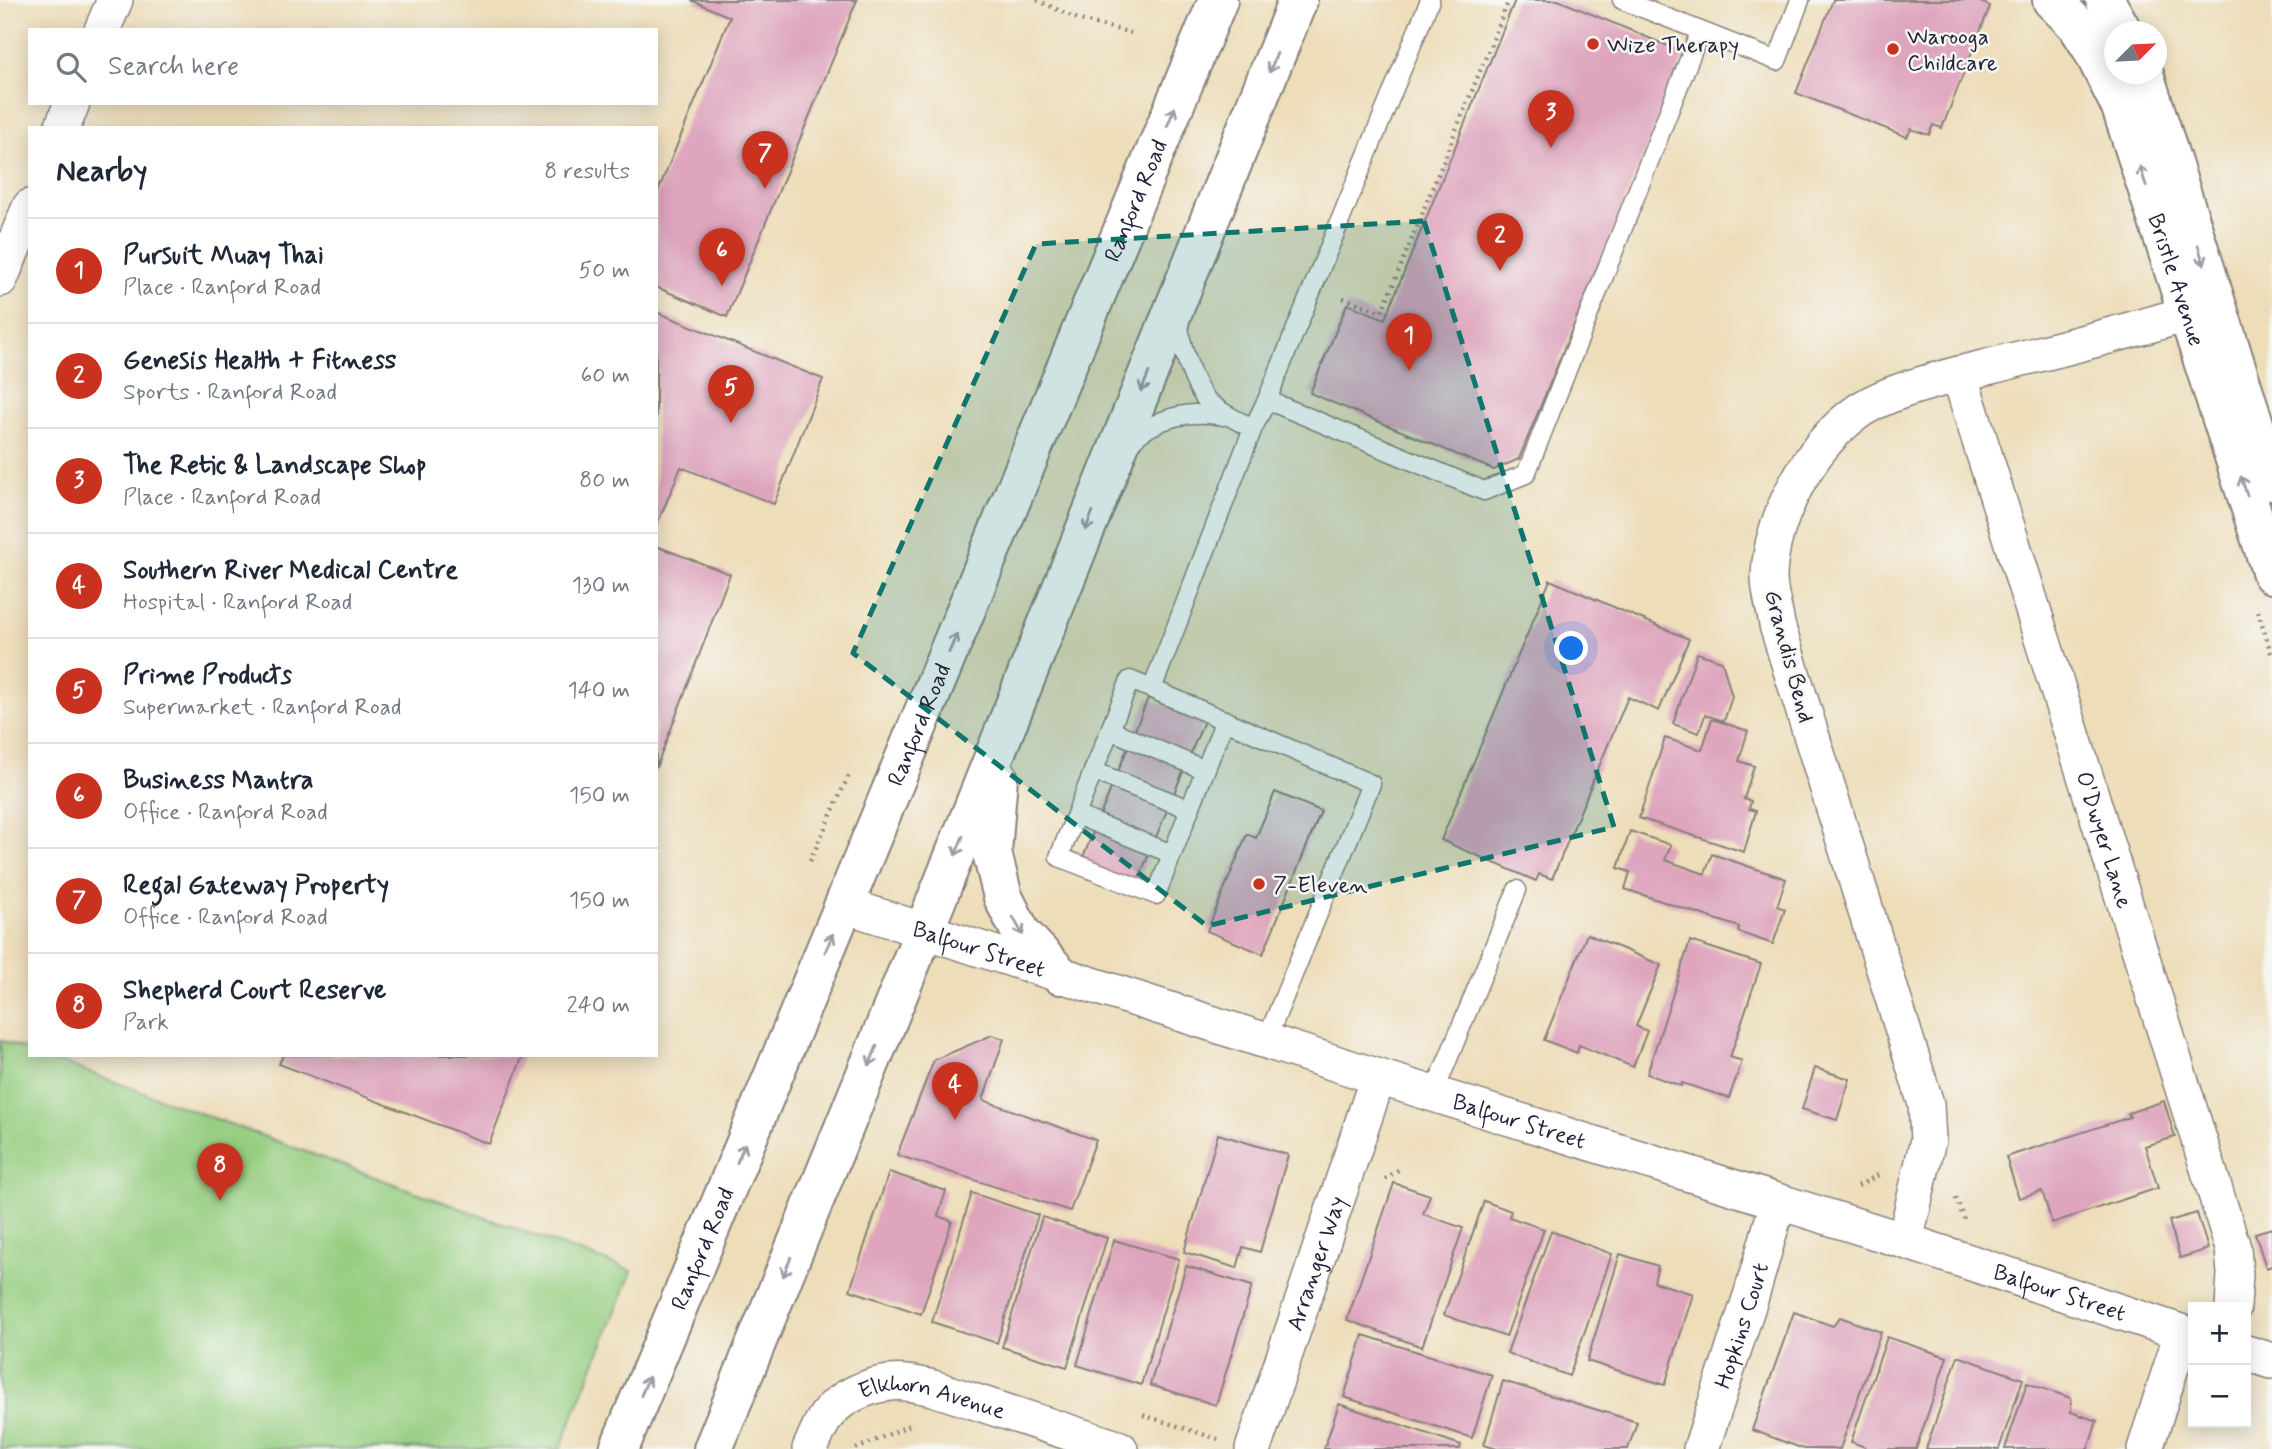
<!DOCTYPE html>
<html lang="en">
<head>
<meta charset="utf-8">
<style>
	:root { --surface:#fff; --page:#f6f6f7; --text:#1f2937; --muted:#747a83; --line:#e0e1e3; --accent:#c8321e }
	body { margin:0; font-family:Mynerve,sans-serif; background:var(--page); color:var(--text) }
	.controls { position:absolute; right:21px; bottom:21px; display:grid; overflow:hidden; border-radius:0px; box-shadow:0 4px 18px #0003 }
	.controls button { width:63px; height:63px; display:grid; place-items:center; padding:0; border:0; border-bottom:2px solid var(--line); background:var(--surface); color:var(--text); font:35px sans-serif }
	.compass { position:absolute; left:2104px; top:21px; width:63px; height:63px; border-radius:50%; background:var(--surface); box-shadow:0 4px 18px #0003; rotate:66deg }
	.you { position:absolute; left:1572px; top:649px; width:24px; height:24px; margin:-18px; border:5px solid #fff; border-radius:50%; background:#1a73e8; box-shadow:0 0 0 10px #1a73e833 }
	.badge { display:grid; place-items:center; width:46px; height:46px; border-radius:50%; background:var(--accent); color:#fff; font-size:23px; font-weight:700 }
	.pin { position:absolute; translate:-50% -58px; filter:drop-shadow(0 2px 4px #0008) }
	.pin::after { content:''; position:absolute; top:37px; width:24px; height:21px; background:inherit; clip-path:polygon(0 0,100% 0,50% 100%) }
	.list { margin:0; padding:0; list-style:none }
	h2 { display:flex; justify-content:space-between; align-items:center; height:91px; margin:0; padding:0 28px; font-size:30px }
	h2 small { font-size:23px; font-weight:400; color:var(--muted) }
	.list li { display:grid; grid-template-columns:46px 1fr auto; gap:21px; align-items:center; box-sizing:border-box; height:105px; padding:0 28px; border-top:2px solid var(--line) }
	.list b { display:block; font-size:26px; white-space:nowrap }
	.list p { margin:0; font-size:23px; white-space:nowrap; color:var(--muted) }
	.list em { font-size:23px; font-style:normal; color:var(--muted) }
	.icon { flex:none; width:38px; height:38px; fill:none; stroke:currentColor; stroke-width:2; stroke-linecap:round; stroke-linejoin:round }
	.map { position:relative; flex:none; width:2272px; height:1449px; overflow:hidden }
	.search { position:absolute; background:var(--surface); box-shadow:0 4px 18px #0003; left:28px; top:28px; width:630px; height:77px; display:flex; align-items:center; gap:18px; box-sizing:border-box; padding:0 24px; border-radius:0px; color:var(--muted); font-size:26px }
	.panel { position:absolute; background:var(--surface); box-shadow:0 4px 18px #0003; left:28px; top:126px; width:630px; height:931px; border-radius:0px }
	.map>svg:first-child { display:block }
	.green { fill:#96ce80; stroke:#5c785e; stroke-width:2 }
	.building { fill:#dea5bd }
	.lines { fill:none; stroke-linecap:round; stroke-linejoin:round }
	.service-casing { stroke:#88807a; stroke-width:21 }
	.minor-casing { stroke:#88807a; stroke-width:38 }
	.tertiary-casing { stroke:#88807a; stroke-width:42 }
	.primary-casing { stroke:#88807a; stroke-width:42 }
	.path { stroke:#88807a; stroke-width:4.5; stroke-dasharray:2 5; stroke-linecap:butt }
	.service { stroke:#fff; stroke-width:18 }
	.minor { stroke:#fff; stroke-width:35 }
	.tertiary { stroke:#fff; stroke-width:38 }
	.primary { stroke:#fff; stroke-width:38 }
	.oneway { stroke:#9c9ca7 }
	.marked { fill:#0f766e; fill-opacity:0.2; stroke:#0f766e; stroke-width:5; stroke-dasharray:14 9; stroke-linejoin:round }
	.poi-dot { fill:#c8321e; stroke:#f6f6f2; stroke-width:2.5 }
	.labels { text-anchor:middle; stroke-width:5; stroke-linejoin:round; paint-order:stroke }
	.poi-label { font-size:23px; fill:#22223b; stroke:#f6f6f2; text-anchor:start }
	.street-label { font-size:23px; fill:#22223b; stroke:#f6f6f2 }
</style>
</head>
<body>
<div class="map">
<svg width="2272" height="1449" viewBox="0 0 2272 1449">
	<rect width="100%" height="100%" fill="#f6f6f2"/>
	<filter id="ink" filterUnits="userSpaceOnUse"><feTurbulence type="fractalNoise" baseFrequency=".0143" numOctaves="2"/><feDisplacementMap in="SourceGraphic" scale="14" xChannelSelector="R" yChannelSelector="G"/><feConvolveMatrix kernelMatrix="1 2 1 2 8 2 1 2 1" color-interpolation-filters="sRGB"/></filter>
	<filter id="wash" filterUnits="userSpaceOnUse"><feTurbulence type="fractalNoise" baseFrequency=".00686" numOctaves="4" result="noise"/><feDisplacementMap in="SourceGraphic" scale="28" xChannelSelector="R" yChannelSelector="G"/><feGaussianBlur stdDeviation="1.57" result="paint"/><feColorMatrix in="noise" values="0 0 0 0 0 0 0 0 0 0 0 0 0 0 0 0 0 1.4 0 .05"/><feComposite in="paint" operator="in"/></filter>
	<g filter="url(#wash)">
		<rect width="100%" height="100%" fill="#edddb9"/>
		<path class="green" d="M0,1040L30,1051V1055H41L632,1271L560,1449H0Z"/>
		<g id="blocks">
			<path class="building" d="M691,0H857L727,317L656,287V196L730,17Z
				M1515,0H1558L1685,53L1519,459L1494,470L1310,393L1347,304L1385,319Z
				M1833,0H1975L1990,6L1942,128L1933,125L1929,135L1911,129L1907,137L1796,93Z
				M656,312L823,379L774,504L681,467L656,527Z
				M656,546L730,574L656,768Z
				M1550,580L1689,639L1659,711L1628,697L1552,879L1539,874L1536,881L1441,840Z
				M1697,653L1722,661L1732,697L1724,721L1705,715L1699,733L1673,724Z
				M1148,698L1204,721L1132,895L1077,872Z
				M1712,719L1748,731L1739,761L1754,766L1744,799L1751,801L1749,809L1756,811L1744,852L1639,818L1665,738L1702,750Z
				M1275,792L1321,811L1263,954L1207,931L1247,834L1256,838Z
				M1630,831L1671,845L1665,860L1705,874L1712,854L1786,879L1777,906L1785,909L1773,944L1738,932L1739,927L1625,889L1630,872L1618,868Z
				M1587,934L1661,965L1636,1026L1647,1031L1633,1067L1579,1045L1577,1053L1544,1040Z
				M1690,941L1761,964L1730,1057L1742,1061L1729,1098L1682,1083L1681,1086L1647,1074Z
				M992,1035L1004,1039L983,1100L1096,1140L1070,1211L897,1155L934,1060Z
				M283,1055H523L489,1144L279,1064Z
				M1815,1068L1850,1079L1837,1120L1802,1109Z
				M2164,1101L2175,1137L2145,1146L2158,1188L2052,1223L2042,1191L2019,1198L2006,1157L2130,1117L2128,1113Z
				M1218,1134L1288,1155L1260,1252L1243,1247L1237,1268L1184,1252Z
				M889,1172L946,1191L938,1216L952,1221L921,1314L850,1290Z
				M1394,1183L1430,1195L1423,1214L1463,1228L1422,1347L1347,1320Z
				M972,1193L1038,1215L997,1343L932,1322Z
				M1484,1201L1511,1211L1509,1217L1544,1229L1506,1337L1444,1315Z
				M2197,1213L2208,1249L2180,1258L2169,1221Z
				M1042,1217L1107,1238L1067,1367L1002,1347Z
				M2272,1228V1266L2266,1268L2255,1233Z
				M1551,1231L1612,1254L1569,1376L1507,1353Z
				M1114,1240L1179,1259L1141,1385L1077,1365Z
				M1620,1254L1658,1266L1654,1282L1693,1294L1665,1385L1587,1361Z
				M1186,1266L1252,1286L1216,1405L1150,1385Z
				M1794,1312L1833,1326L1840,1317L1881,1332L1840,1449H1804L1752,1430Z
				M1363,1335L1492,1375L1472,1438L1344,1397Z
				M1887,1337L1947,1357L1916,1449H1865V1447L1851,1442Z
				M1958,1356L2023,1379L1999,1449H1926Z
				M1503,1381L1637,1422L1628,1449H1497L1484,1445Z
				M2027,1383L2071,1398V1412L2097,1421L2088,1449H2005Z
				M1339,1404L1461,1445L1460,1449H1324Z"/>
		</g>
	</g>
	<g filter="url(#ink)">
		<use href="#blocks" fill-opacity="0" stroke="#88807a" stroke-width="2"/>
		<g class="lines">
			<g class="service-casing">
				<path id="service" d="M1622,0L1777,61L1800,0
					M1179,321C1179,341 1194,391 1210,403C1223,414 1238,421 1253,428L1152,689L1371,784L1266,1041
					M1267,400L1484,491L1526,474L1700,32
					M1253,428L1267,400L1430,0
					M1130,442C1155,418 1189,409 1223,416
					M1152,689L1130,680L1059,857L1156,895L1225,720
					M1110,730L1205,770
					M1093,771L1189,809
					M1076,815L1172,854
					M1434,1093L1517,890"/>
			</g>
			<g class="minor-casing">
				<g id="minor">
					<path d="M102,30L115,0"/>
					<path d="M62,128L72,103"/>
					<path d="M0,279L30,207"/>
					<path id="s1" d="M1959,374L2233,1248L2235,1274L2233,1307"/>
					<path id="s2" d="M844,905L1347,1067L1905,1241L2193,1336"/>
					<path d="M1905,1241L1928,1140L1926,1104L1777,625C1775,610 1769,593 1769,578C1770,520 1809,447 1856,413C1889,388 1966,373 2007,362C2076,345 2145,327 2213,306"/>
					<path d="M2246,1353L2272,1361"/>
					<path id="s3" d="M810,1449C815,1438 820,1424 827,1415C840,1397 869,1385 890,1383C904,1381 919,1385 933,1388L1120,1449"/>
					<path id="s4" d="M1253,1449L1378,1077"/>
					<path id="s5" d="M1701,1449L1752,1293L1778,1202"/>
					<path d="M2145,1449L2182,1333"/>
				</g>
			</g>
			<g class="tertiary-casing">
				<g id="tertiary">
					<path id="s6" d="M2052,0L2077,25L2092,49L2121,107L2272,574"/>
					<path d="M2105,0L2123,32"/>
					<path d="M2144,74L2272,481"/>
				</g>
			</g>
			<g class="primary-casing">
				<g id="primary">
					<path d="M998,777L992,853L1003,897L1021,933L1060,975"/>
					<path id="s7" d="M619,1449L1218,0"/>
					<path d="M713,1449L924,931L1298,0"/>
				</g>
			</g>
			<path class="path" d="M1037,0L1080,20L1136,34
				M1343,298L1382,312L1509,0
				M2258,611L2272,656
				M810,861L849,775
				M1385,1179L1401,1168
				M1858,1186L1880,1174
				M1956,1198L1964,1219
				M1143,1415L1218,1439
				M856,1449L912,1424"/>
			<use href="#service" class="service"/>
			<use href="#minor" class="minor"/>
			<use href="#tertiary" class="tertiary"/>
			<use href="#primary" class="primary"/>
		</g>
		<defs><path id="oneway-shaft" d="M-6 0H5M1.5-3L5.5 0L1.5 3" fill="none" stroke-width="1.6" stroke-linecap="round" stroke-linejoin="round" transform="scale(1.75)"/></defs>
		<g class="oneway">
			<use href="#oneway-shaft" transform="translate(1273 63) rotate(112)"/>
			<use href="#oneway-shaft" transform="translate(1171 117) rotate(-68)"/>
			<use href="#oneway-shaft" transform="translate(2143 176) rotate(-108)"/>
			<use href="#oneway-shaft" transform="translate(2201 255) rotate(73)"/>
			<use href="#oneway-shaft" transform="translate(1145 382) rotate(112)"/>
			<use href="#oneway-shaft" transform="translate(2244 486) rotate(-108)"/>
			<use href="#oneway-shaft" transform="translate(1089 521) rotate(112)"/>
			<use href="#oneway-shaft" transform="translate(953 643) rotate(-67)"/>
			<use href="#oneway-shaft" transform="translate(959 846) rotate(112)"/>
			<use href="#oneway-shaft" transform="translate(1018 926) rotate(61)"/>
			<use href="#oneway-shaft" transform="translate(829 943) rotate(-67)"/>
			<use href="#oneway-shaft" transform="translate(873 1056) rotate(112)"/>
			<use href="#oneway-shaft" transform="translate(741 1153) rotate(-67)"/>
			<use href="#oneway-shaft" transform="translate(787 1267) rotate(112)"/>
			<use href="#oneway-shaft" transform="translate(645 1386) rotate(-67)"/>
		</g>
	</g>
	<path class="marked" d="M1424,221L1614,827L1207,926L853,653L1036,244Z"/>
	<g class="poi-dot">
		<circle cx="1593" cy="44" r="7"/>
		<circle cx="1893" cy="49" r="7"/>
		<circle cx="1259" cy="884" r="7"/>
	</g>
	<g class="labels">
		<g class="poi-label">
			<text x="1907" y="44">Warooga<tspan x="1907" dy="26">Childcare</tspan></text>
			<text x="1607" y="52">Wize Therapy</text>
			<text x="1273" y="892">7-Eleven</text>
		</g>
		<g class="street-label">
			<text dy="8" stroke="none"><textPath href="#s7" startOffset="1351">Ranford Road</textPath></text>
			<text dy="8" stroke="none"><textPath href="#s6" startOffset="310">Bristle Avenue</textPath></text>
			<text transform="translate(1790 656) rotate(75)" y="8">Grandis Bend</text>
			<text dy="8" stroke="none"><textPath href="#s7" startOffset="784">Ranford Road</textPath></text>
			<text dy="8" stroke="none"><textPath href="#s1" startOffset="488">O'Dwyer Lane</textPath></text>
			<text dy="8" stroke="none"><textPath href="#s2" startOffset="142">Balfour Street</textPath></text>
			<text dy="8" stroke="none"><textPath href="#s2" startOffset="709">Balfour Street</textPath></text>
			<text dy="8" stroke="none"><textPath href="#s7" startOffset="217">Ranford Road</textPath></text>
			<text dy="8" stroke="none"><textPath href="#s4" startOffset="196">Arranger Way</textPath></text>
			<text dy="8" stroke="none"><textPath href="#s2" startOffset="1276">Balfour Street</textPath></text>
			<text dy="8" stroke="none"><textPath href="#s5" startOffset="130">Hopkins Court</textPath></text>
			<text dy="8" stroke="none"><textPath href="#s3" startOffset="154">Elkhorn Avenue</textPath></text>
		</g>
	</g>
</svg>
<div class="controls">
<button>+</button>
<button>−</button>
</div>
<svg class="compass" viewBox="-18 -18 36 36"><path d="M0-13l5 13h-10z" fill="#e53935"/><path d="M0 13l5-13h-10z" fill="#747a83"/></svg>
<div class="you"></div>
<div class="pin badge" style="left:1409px;top:371px">1</div>
<div class="pin badge" style="left:1500px;top:271px">2</div>
<div class="pin badge" style="left:1551px;top:148px">3</div>
<div class="pin badge" style="left:955px;top:1120px">4</div>
<div class="pin badge" style="left:731px;top:423px">5</div>
<div class="pin badge" style="left:722px;top:286px">6</div>
<div class="pin badge" style="left:765px;top:189px">7</div>
<div class="pin badge" style="left:220px;top:1201px">8</div>
<div class="search"><svg class="icon" aria-label="search" viewBox="0 0 24 24"><circle cx="10" cy="10" r="6"/><path d="M15 15l6 6"/></svg>Search here</div>
<section class="panel">
<h2>Nearby<small>8 results</small></h2>
<ul class="list">
<li><span class="badge">1</span><div><b>Pursuit Muay Thai</b><p>Place · Ranford Road</p></div><em>50 m</em></li>
<li><span class="badge">2</span><div><b>Genesis Health + Fitness</b><p>Sports · Ranford Road</p></div><em>60 m</em></li>
<li><span class="badge">3</span><div><b>The Retic &amp; Landscape Shop</b><p>Place · Ranford Road</p></div><em>80 m</em></li>
<li><span class="badge">4</span><div><b>Southern River Medical Centre</b><p>Hospital · Ranford Road</p></div><em>130 m</em></li>
<li><span class="badge">5</span><div><b>Prime Products</b><p>Supermarket · Ranford Road</p></div><em>140 m</em></li>
<li><span class="badge">6</span><div><b>Business Mantra</b><p>Office · Ranford Road</p></div><em>150 m</em></li>
<li><span class="badge">7</span><div><b>Regal Gateway Property</b><p>Office · Ranford Road</p></div><em>150 m</em></li>
<li><span class="badge">8</span><div><b>Shepherd Court Reserve</b><p>Park</p></div><em>240 m</em></li>
</ul>
</section>
</div>
</body>
</html>
